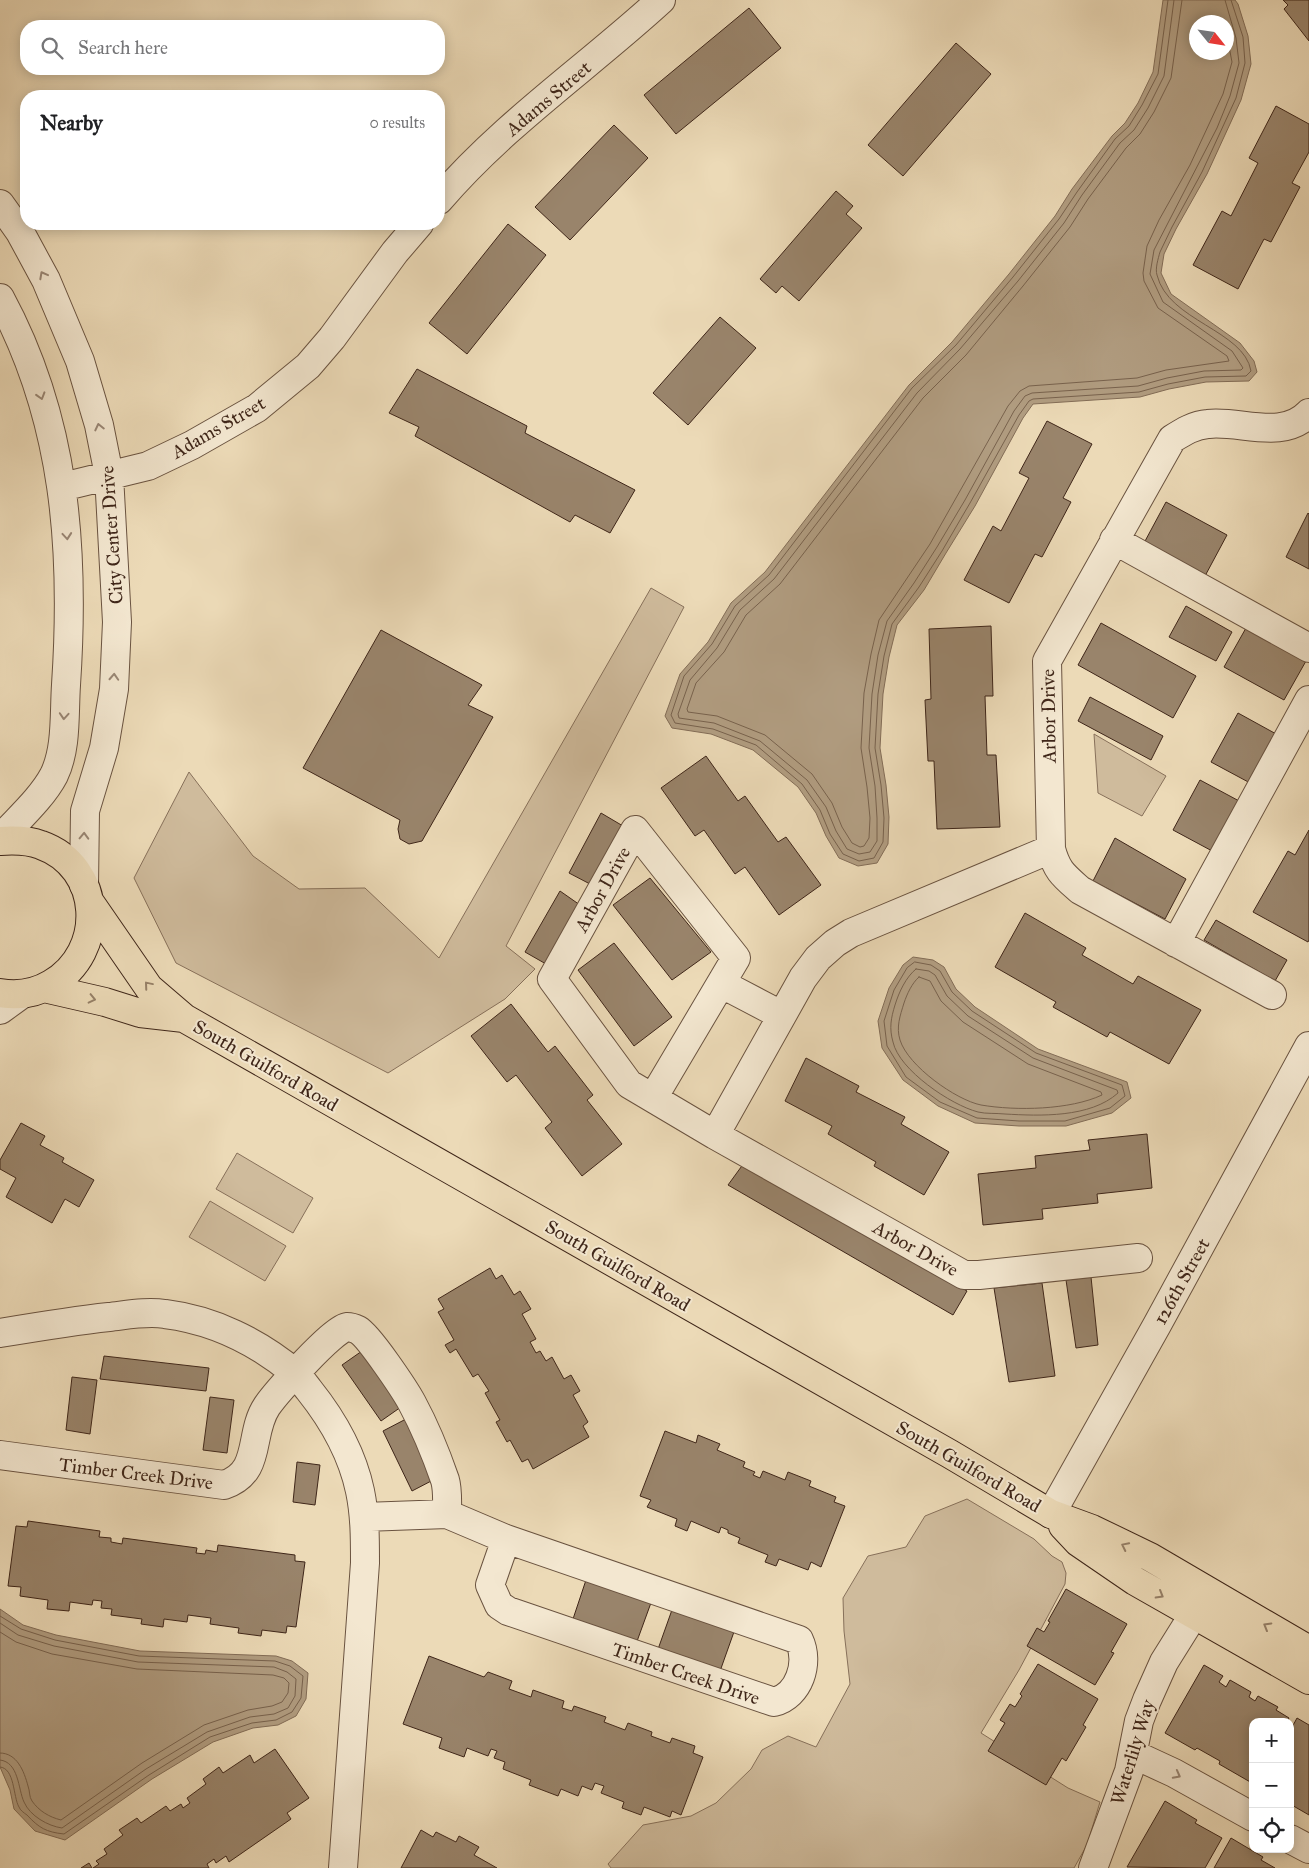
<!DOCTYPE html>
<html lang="en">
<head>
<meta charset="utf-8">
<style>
	:root { --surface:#fff; --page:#f6f6f6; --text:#202124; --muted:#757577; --line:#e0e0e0 }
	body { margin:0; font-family:"IM FELL Great Primer",serif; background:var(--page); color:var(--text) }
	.controls { position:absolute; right:15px; bottom:15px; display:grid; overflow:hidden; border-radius:10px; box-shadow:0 2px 12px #0003 }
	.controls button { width:45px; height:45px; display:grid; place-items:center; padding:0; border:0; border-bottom:1px solid var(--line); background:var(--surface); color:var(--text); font:25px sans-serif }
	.compass { position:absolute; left:1189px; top:15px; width:45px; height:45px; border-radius:50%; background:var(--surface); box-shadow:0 2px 12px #0003; rotate:120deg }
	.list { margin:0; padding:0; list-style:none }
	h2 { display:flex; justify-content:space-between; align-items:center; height:65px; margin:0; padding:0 20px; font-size:21px }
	h2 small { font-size:16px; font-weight:400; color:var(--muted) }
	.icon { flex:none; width:28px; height:28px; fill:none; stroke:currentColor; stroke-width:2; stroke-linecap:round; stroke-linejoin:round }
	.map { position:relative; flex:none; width:1309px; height:1868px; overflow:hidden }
	.search { position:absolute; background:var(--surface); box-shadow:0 2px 12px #0003; left:20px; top:20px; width:425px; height:55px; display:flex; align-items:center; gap:12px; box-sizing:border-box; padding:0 18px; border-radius:20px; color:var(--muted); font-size:19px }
	.panel { position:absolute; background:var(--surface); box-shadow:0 2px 12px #0003; left:20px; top:90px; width:425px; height:140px; border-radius:20px }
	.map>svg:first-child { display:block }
	.green { fill:#cfbb9c; stroke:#87705a }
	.water { fill:#b19d81; stroke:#836d57; fill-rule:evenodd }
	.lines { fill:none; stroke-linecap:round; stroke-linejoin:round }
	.shore { stroke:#78624d; stroke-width:1 }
	.building { fill:#99846b; stroke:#3f2619 }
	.minor-casing { stroke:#6a5340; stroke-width:30 }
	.major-casing { stroke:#3f2619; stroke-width:30 }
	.minor { stroke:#f3e7d0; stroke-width:28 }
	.major { stroke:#ecdab7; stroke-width:28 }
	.oneway { stroke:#998674 }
	.oneway2 { stroke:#968068 }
	.labels { text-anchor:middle; stroke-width:4; stroke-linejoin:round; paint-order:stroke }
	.street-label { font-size:19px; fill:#3f2619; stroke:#f3e7d0 }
</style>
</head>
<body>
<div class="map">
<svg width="1309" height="1868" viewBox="0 0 1309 1868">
	<rect width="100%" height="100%" fill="#ecdab7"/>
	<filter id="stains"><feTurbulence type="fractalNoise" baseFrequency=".004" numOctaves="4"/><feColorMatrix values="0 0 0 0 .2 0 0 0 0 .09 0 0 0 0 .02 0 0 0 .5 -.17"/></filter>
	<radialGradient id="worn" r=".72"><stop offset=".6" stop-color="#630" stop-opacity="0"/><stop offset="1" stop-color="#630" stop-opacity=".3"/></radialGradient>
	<path class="green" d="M651,588L684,607L506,946L535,969L505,999L388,1073L176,963L134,878L189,772L253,856L299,889L365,888L439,958Z
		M1094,734L1166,776L1142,816L1098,793Z
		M237,1153L313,1198L293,1233L216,1189Z
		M210,1201L286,1246L265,1281L189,1237Z
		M967,1499L1034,1539L1052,1556L1062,1562L1066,1573L1065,1584L1019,1670L981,1733L1068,1788L1100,1802L1087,1845L1074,1868H611L608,1864L643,1825L691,1816L716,1803L751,1769L762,1750L788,1736L816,1747L850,1684L844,1631L843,1598L868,1556L906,1547L925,1516Z"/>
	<path class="water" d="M1163,0H1235L1238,4L1248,36L1251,64L1241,100L1207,174L1176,229L1164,254L1161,273L1171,294L1240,343L1254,361L1257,372L1249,381L1206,382L1169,389L1140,397L1033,404L1023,418L975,506L946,553L924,590L897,625L889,657L883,694L880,748L886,785L889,817L888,844L877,863L858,866L839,858L826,836L816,813L798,787L753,750L711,734L672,728L665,716L680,674L708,642L731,603L765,572L909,385L952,342L1009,274L1055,216L1072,189L1112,136L1125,123L1138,103L1153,72ZM1196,22H1226V52H1196Z
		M913,957L933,960L944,967L956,989L975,1007L1038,1049L1127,1082L1131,1098L1112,1113L1066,1126H1019L975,1123L938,1106L903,1080L882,1048L878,1021L889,988L903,965Z
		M0,1609L23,1625L56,1635L140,1651L276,1656L292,1661L308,1673L306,1699L296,1716L278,1725L253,1728L213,1742L152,1779L65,1840L35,1831L14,1809L10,1790L0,1767Z"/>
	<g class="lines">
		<path class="shore" d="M1168,0L1158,74L1142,105L1129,126L1115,139L1077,192L1059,219L1013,277L956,345L912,388L769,575L735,606L712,644L684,676L671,715L675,723L713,729L756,745L802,784L820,810L830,834L843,854L859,861L874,858L883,842L884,818L881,785L875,748L878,694L884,656L892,624L919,587L942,551L970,503L1019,415L1029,401L1033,399L1139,392L1168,384L1205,377L1246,376L1251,371C1244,330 1168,321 1157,275C1155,269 1158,259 1160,252L1172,227L1202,172L1236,98L1245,63L1243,37L1231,0
			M1174,0L1164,76L1148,108L1134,130L1120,143L1082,195L1064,223L1018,281L960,349L917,393L774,579L740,610L717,648L690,680L678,714L679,718L714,723L760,741L807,780L826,807L836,831L847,849L859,854L870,852L877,841V818L875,786L869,748L872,694L878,655L887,621L914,583L937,547L965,500L1014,411L1025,396L1032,393L1138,386L1167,378L1204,371L1241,370L1243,368L1232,351L1163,302L1150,274L1154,250L1217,128L1230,96L1239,63L1236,38L1225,0
			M1182,0L1171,78L1154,112L1140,134L1126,148L1088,199L1070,227L1023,286L966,355L923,398L780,584L746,615L724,652L696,683L687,709L688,712L717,716L765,735L812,774L832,803L842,827L852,843L860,847L864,846L869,838L870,818L867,787L861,748L864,693L871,654L879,620L930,544L1008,406L1020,391L1029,386L1137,378L1166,370L1229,361L1227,356L1158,308L1144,281L1143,273L1147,246L1159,220L1190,165L1223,94L1232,62L1226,31
			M915,962L931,965L940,971L952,992L972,1011L1036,1053L1122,1085L1125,1096L1110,1108L1065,1121H1019L977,1118L940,1102L906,1077L887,1046L884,1021L894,990L907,968Z
			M916,969L929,971L935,975L947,996L968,1016L1033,1058L1117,1090L1118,1093C1090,1118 1040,1116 1005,1114C996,1113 986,1114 978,1112C951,1105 899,1070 893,1042C889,1028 891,1018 895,1005C899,992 906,977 916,969Z
			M919,977L930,981L941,1001L963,1022L1028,1064L1101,1092L1102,1095C1070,1110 1016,1111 981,1105C956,1100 908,1066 900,1040C896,1027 900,1016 904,1003C907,994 912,983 919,977Z
			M0,1616L21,1629L55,1640L139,1656L275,1661L290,1666L303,1676L301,1698L292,1712L276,1720L252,1723L210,1737L149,1775L64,1834C46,1832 39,1828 27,1815C24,1813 20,1810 19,1807C13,1797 15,1768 0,1767
			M0,1623L18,1635L54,1646L138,1662L274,1667L287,1672L296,1679L295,1696L288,1708L274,1714L250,1717L207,1732L146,1769L62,1828C48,1826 30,1816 24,1802C18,1789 19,1762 0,1760
			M0,1632L16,1642L52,1654L137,1669L273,1675L284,1678L289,1683L288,1693L282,1702L272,1706L248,1710L204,1725L142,1763L61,1820C49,1817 39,1811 32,1801C29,1797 30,1791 28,1786C24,1771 17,1753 0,1753"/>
	</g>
	<path class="building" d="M1283,0H1309V41L1284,9L1288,5Z
		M749,8L781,48L676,134L644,95Z
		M956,43L991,74L903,176L868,145Z
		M1276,106L1309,124V152L1292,183L1300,187L1271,242L1264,239L1238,289L1193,265L1222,211L1231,216L1258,163L1249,158Z
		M614,125L648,158L570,240L535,207Z
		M836,191L853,206L846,214L862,228L799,301L782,286L776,293L760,279Z
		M508,224L546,255L467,354L429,323Z
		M720,317L756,348L688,425L653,393Z
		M417,369L527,426L525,433L635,490L610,533L575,515L570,522L415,436L419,427L389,413Z
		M1047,421L1092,444L1063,498L1071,502L1042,557L1035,554L1009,603L964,580L993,526L1001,531L1029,478L1019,473Z
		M1166,502L1227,535L1205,576L1144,543Z
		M1308,513L1309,514V569L1286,557Z
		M1186,606L1232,632L1216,661L1169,637Z
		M1101,623L1196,676L1173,718L1078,665Z
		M991,626L993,696H985L987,755H996L1000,827L937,829L934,761H928L925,700L931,699L929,629Z
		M1246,628L1306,661L1284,700L1224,667Z
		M381,630L482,685L468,705L493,717L422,841L409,844L400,839L398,829L400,820L303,768Z
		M1090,697L1163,736L1151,760L1078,721Z
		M1238,713L1278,735L1252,784L1211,762Z
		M706,756L738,801L745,796L778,842L786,837L821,885L779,915L745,867L735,874L704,830L695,836L661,788Z
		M1200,780L1241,802L1214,852L1173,830Z
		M601,813L623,826L590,884L569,873Z
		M1309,830V940L1308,942L1253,912L1288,851L1295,855Z
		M1115,838L1186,879L1165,919L1093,881Z
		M650,878L711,952L672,980L613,905Z
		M560,891L580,905L546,964L525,952Z
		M1025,913L1086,948L1082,955L1133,984L1138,976L1201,1010L1169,1064L1110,1032L1107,1037L1053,1007L1056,1002L995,967Z
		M1216,920L1287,960L1275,981L1204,940Z
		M614,943L672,1017L634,1046L578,970Z
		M511,1004L548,1052L555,1046L593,1095L587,1100L622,1144L582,1176L545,1128L552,1122L516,1075L507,1082L471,1036Z
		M806,1058L859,1086L856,1092L905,1117L901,1124L949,1152L924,1195L874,1166L876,1162L828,1134L832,1126L785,1101Z
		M21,1123L45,1136L40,1145L64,1158L62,1162L94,1180L79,1207L65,1199L52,1223L6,1197L16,1178L0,1169V1160Z
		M1147,1134L1152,1188L1097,1194L1098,1203L1042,1209L1043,1219L983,1225L978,1174L1036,1168L1035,1156L1090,1150L1088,1140Z
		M744,1163L967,1291L953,1315L728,1185Z
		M490,1268L496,1279L502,1275L514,1295L520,1291L531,1309L522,1314L536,1339L530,1342L536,1353L540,1351L546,1361L552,1357L564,1379L571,1375L580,1391L573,1395L588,1422L583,1426L589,1437L533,1469L528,1459L522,1462L510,1440L507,1442L496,1422L500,1420L485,1393L489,1391L478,1374L473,1377L456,1349L450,1353L445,1345L454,1340L438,1312L444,1309L438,1299Z
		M1091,1277L1098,1345L1076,1348L1066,1280Z
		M1042,1283L1055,1376L1009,1382L994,1288Z
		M362,1351L401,1407L381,1421L342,1365Z
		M104,1356L209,1368L206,1391L100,1379Z
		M72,1377L97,1380L90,1434L66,1430Z
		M210,1397L234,1400L227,1453L203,1450Z
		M406,1419L435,1479L412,1491L383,1431Z
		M665,1431L696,1443L698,1435L720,1444L717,1450L745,1462L743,1467L755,1472L753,1475L760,1478L763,1471L785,1480L788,1472L811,1481L809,1486L836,1497L834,1502L845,1506L821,1567L811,1562L808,1570L779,1559L776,1566L765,1562L768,1555L738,1543L740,1538L728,1533V1530L721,1527L719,1533L691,1521L687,1531L675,1526L677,1519L647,1507L651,1500L640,1496Z
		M297,1462L320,1465L315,1505L293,1502Z
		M28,1521L100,1531L99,1537L111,1538V1542L122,1544L123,1538L197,1548L196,1553L205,1554L206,1550L217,1552L218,1545L295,1555V1561L305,1562L296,1627L287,1626L286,1633L262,1630L261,1636L238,1633L239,1628L210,1624L211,1618L188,1615L187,1622L164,1619L163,1627L141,1624L142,1619L111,1615L112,1609L101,1608L102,1601L93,1600L92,1605L70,1602L69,1611L47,1609L48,1600L20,1596L21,1587L8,1586L16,1526L27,1527Z
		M587,1577L652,1600L636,1644L572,1622Z
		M1066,1589L1127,1624L1111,1652L1114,1653L1095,1685L1027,1646L1037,1628L1044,1632L1050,1622L1048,1621Z
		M673,1607L735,1629L719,1674L657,1652Z
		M429,1656L484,1677L488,1672L512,1681L509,1689L531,1697L533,1690L564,1701L562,1708L572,1711L574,1706L606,1717L604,1722L625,1730L628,1723L652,1732L651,1736L670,1743L672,1738L695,1746L693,1753L703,1757L681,1815L672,1811L670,1817L644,1807L641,1815L622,1808L624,1802L601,1793L604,1786L595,1783L592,1790L582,1786L578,1796L561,1789L558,1796L529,1785L531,1780L503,1769L505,1762L494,1758L497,1751L491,1749L488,1756L467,1748L464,1757L439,1748L442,1738L403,1724Z
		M1038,1664L1098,1699L1083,1725L1086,1727L1066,1761L1062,1758L1046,1785L988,1751L1005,1723L1000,1720L1010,1704L1015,1707L1022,1696L1020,1694Z
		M1204,1665L1223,1676L1219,1682L1226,1687L1230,1680L1251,1692L1249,1697L1255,1701L1258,1696L1278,1707L1276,1710L1289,1718L1287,1722H1253L1252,1783L1219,1764L1220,1761L1197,1748L1195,1750L1165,1733Z
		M1297,1718L1309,1725V1815L1290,1804V1731Z
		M275,1749L309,1798L287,1813L291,1819L229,1862L226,1856L216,1863L214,1859L207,1864L209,1868H93L99,1864L96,1861L107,1854L104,1849L123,1835L119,1830L137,1818L141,1823L166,1806L170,1811L181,1804L183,1808L190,1803L187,1798L206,1784L203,1779L219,1767L223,1773L250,1755L254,1763Z
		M1165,1801L1197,1820L1195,1823L1222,1838L1205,1868L1127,1867Z
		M421,1830L433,1837L436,1832L456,1842L459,1836L479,1847L474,1855L497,1868H401Z
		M1231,1838L1263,1857L1261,1860L1275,1868H1214Z
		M89,1863L92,1868H81Z"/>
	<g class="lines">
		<g class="minor-casing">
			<path id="minor" d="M439,200C504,124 588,67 661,0
				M0,204L20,232L46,280L80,361L99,425L109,475L117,622L114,689L104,748L85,811L84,885
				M0,298C66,420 75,550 66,685C64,714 67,748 54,775C42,798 17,820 0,839
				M62,487L148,466L192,445L257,408L308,366L332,338L395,252L419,224
				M1114,540L1309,648
				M1176,943L1309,700
				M722,984L781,1015
				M1272,995L1080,890C1063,875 1057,871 1051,849L1047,661L1172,439C1183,432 1194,425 1208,424C1240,420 1283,441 1309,413
				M0,1010L22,994
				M653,1098L736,958L635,830L552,979L629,1084L715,1135L964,1275H979L1138,1258
				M715,1135L803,978L818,958L835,943L851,933L1051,849
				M0,1333C36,1327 72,1321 109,1317C127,1315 147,1311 165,1314C213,1320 258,1342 295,1373C300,1378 305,1385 309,1390C333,1420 352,1453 360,1491C365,1515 365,1538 365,1563L343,1868
				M0,1455L224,1485C263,1472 248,1434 267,1406C276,1393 334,1328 347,1327C350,1327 356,1329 358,1330C369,1336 405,1390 412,1403C425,1427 436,1454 445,1480C448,1490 447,1503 447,1514
				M1051,1514L1157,1325L1309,1046
				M364,1517L447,1514L506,1539
				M506,1539L799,1640C810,1663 799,1696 774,1702L508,1611L499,1605L490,1585Z
				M1133,1754L1174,1773L1253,1817
				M1290,1839L1309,1849
				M1093,1868L1129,1771L1139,1721L1147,1700L1164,1662L1194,1614"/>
		</g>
		<g class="major-casing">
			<path id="major" d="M0,841C14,840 28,840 41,845C103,867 107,952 51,984C36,993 18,996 0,993
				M89,901L149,988L184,1018L950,1454L1051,1514L1092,1529L1150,1557L1309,1650
				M44,988L105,1002L140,1013L184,1018
				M1063,1526L1078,1542L1135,1581L1309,1680"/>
		</g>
		<use href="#minor" class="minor"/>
		<use href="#major" class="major"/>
	</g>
	<defs><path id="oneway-chevron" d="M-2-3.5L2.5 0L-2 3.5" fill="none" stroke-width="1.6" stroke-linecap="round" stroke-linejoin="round" transform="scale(1.25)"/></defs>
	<g class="oneway">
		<use href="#oneway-chevron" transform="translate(43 275) rotate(-118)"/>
		<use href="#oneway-chevron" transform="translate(41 396) rotate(73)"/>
		<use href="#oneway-chevron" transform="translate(99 427) rotate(-103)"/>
		<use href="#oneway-chevron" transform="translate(67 536) rotate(85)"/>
		<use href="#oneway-chevron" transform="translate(114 677) rotate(-87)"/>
		<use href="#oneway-chevron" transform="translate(64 716) rotate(94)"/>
		<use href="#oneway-chevron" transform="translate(84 836) rotate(-88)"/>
		<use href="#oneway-chevron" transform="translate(1177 1775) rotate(28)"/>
	</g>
	<g class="oneway2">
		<use href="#oneway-chevron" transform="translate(148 985) rotate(-130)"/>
		<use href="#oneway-chevron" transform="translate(92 999) rotate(13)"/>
		<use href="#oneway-chevron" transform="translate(1125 1546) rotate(-154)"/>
		<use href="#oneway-chevron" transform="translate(1160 1595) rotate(30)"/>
		<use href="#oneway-chevron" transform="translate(1267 1626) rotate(-150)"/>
	</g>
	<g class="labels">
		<g class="street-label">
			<text transform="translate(548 98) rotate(-40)" y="7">Adams Street</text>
			<text transform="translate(218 427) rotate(-30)" y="7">Adams Street</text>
			<text transform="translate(111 535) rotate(-94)" y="7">City Center Drive</text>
			<text transform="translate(1048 716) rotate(-91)" y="7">Arbor Drive</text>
			<text transform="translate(602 889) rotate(-61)" y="7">Arbor Drive</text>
			<text transform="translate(266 1065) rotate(30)" y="7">South Guilford Road</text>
			<text transform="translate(916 1248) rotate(29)" y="7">Arbor Drive</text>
			<text transform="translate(618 1265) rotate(30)" y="7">South Guilford Road</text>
			<text transform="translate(1181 1281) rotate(-61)" y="7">126th Street</text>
			<text transform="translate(969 1466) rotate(30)" y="7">South Guilford Road</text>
			<text transform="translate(136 1473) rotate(7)" y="7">Timber Creek Drive</text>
			<text transform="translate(686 1673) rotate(19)" y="7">Timber Creek Drive</text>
			<text transform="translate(1132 1752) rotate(-73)" y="7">Waterlily Way</text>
		</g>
	</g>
	<rect width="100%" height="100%" filter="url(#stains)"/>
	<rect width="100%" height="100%" fill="url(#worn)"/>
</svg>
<div class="controls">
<button>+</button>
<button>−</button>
<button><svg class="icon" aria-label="locate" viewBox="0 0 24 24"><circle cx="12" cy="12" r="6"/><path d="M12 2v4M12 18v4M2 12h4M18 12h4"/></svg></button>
</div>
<svg class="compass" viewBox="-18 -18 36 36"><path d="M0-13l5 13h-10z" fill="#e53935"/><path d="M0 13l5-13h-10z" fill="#757577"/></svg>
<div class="search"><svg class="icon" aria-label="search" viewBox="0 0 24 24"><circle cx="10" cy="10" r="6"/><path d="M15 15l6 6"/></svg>Search here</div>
<section class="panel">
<h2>Nearby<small>0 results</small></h2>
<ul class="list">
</ul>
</section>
</div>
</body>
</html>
